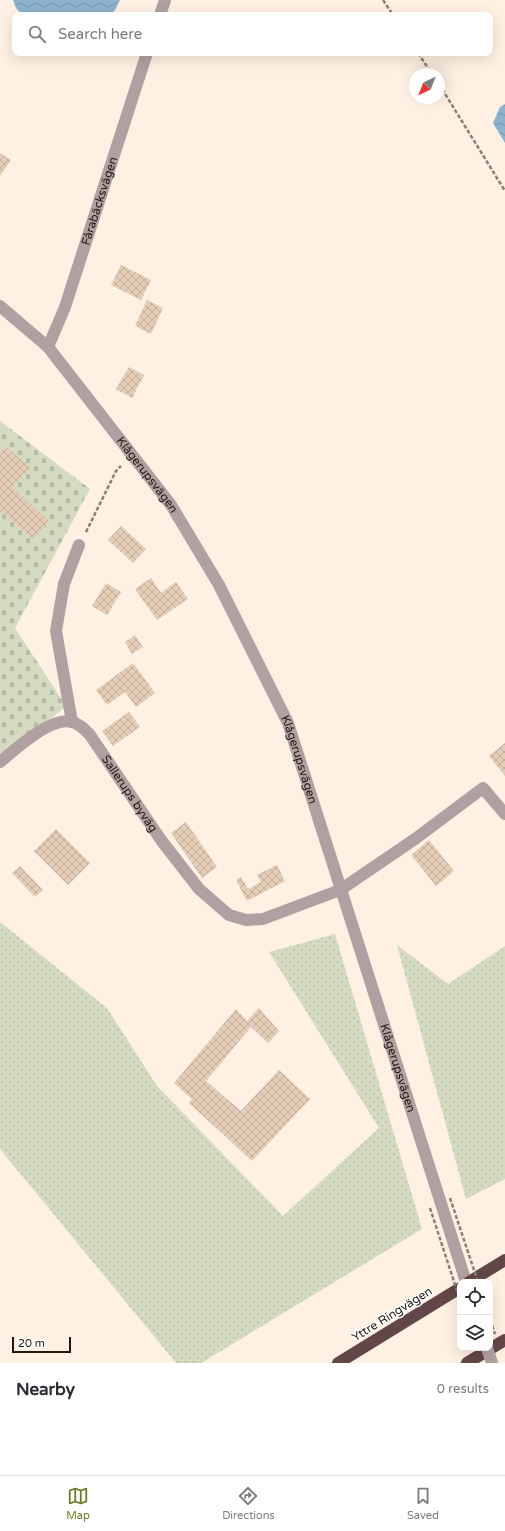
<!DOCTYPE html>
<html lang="en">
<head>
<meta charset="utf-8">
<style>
	:root { --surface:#fff; --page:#f2f2f3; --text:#2b2b33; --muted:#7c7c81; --line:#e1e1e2; --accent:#6c7c2a }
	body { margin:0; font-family:"Varela Round",sans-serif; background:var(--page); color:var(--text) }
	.controls { position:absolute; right:12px; bottom:12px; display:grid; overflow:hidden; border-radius:8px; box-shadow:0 4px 16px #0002 }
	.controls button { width:36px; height:36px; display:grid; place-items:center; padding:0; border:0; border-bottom:1px solid var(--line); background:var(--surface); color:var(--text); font:20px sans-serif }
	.compass { position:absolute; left:409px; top:68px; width:36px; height:36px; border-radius:50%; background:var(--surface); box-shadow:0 4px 16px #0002; rotate:223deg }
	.scale { position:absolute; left:12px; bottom:10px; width:59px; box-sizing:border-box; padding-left:4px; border:2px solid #201810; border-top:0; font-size:11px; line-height:14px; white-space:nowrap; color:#201810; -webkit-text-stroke:3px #fff; paint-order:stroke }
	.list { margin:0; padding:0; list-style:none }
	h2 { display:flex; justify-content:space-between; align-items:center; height:52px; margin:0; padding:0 16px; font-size:17px }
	h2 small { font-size:13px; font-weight:400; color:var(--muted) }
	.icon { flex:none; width:22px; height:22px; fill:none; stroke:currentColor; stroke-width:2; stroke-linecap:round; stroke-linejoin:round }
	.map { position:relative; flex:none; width:505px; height:1363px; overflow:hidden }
	.search { position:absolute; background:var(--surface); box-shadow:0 4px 16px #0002; left:12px; right:12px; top:12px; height:44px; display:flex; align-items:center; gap:10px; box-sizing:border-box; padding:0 14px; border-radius:8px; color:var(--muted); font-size:15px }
	.sheet { height:112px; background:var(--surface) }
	nav { display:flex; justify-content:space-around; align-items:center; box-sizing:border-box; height:56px; border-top:1px solid var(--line); background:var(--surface); font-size:11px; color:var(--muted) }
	nav a { display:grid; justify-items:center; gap:2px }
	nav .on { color:var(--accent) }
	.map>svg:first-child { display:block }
	.grass { fill:url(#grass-dots) }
	.cemetery { fill:url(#cemetery-stones) }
	.water { fill:url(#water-waves) }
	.building { fill:url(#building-cross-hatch) }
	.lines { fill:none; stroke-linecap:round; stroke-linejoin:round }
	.path { stroke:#8b8075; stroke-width:2.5; stroke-dasharray:4 2; stroke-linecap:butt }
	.minor { stroke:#b0a0a1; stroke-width:12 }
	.highway { stroke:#634648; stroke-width:12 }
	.path-bridge { stroke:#8b8075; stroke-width:2.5; stroke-dasharray:4 2; stroke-linecap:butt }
	.minor-bridge { stroke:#b0a0a1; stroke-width:12 }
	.labels { text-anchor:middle; stroke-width:3; stroke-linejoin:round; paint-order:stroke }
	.street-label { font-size:12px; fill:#201810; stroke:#fff }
</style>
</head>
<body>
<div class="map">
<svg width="505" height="1363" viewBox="0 0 505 1363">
	<defs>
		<pattern id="grass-dots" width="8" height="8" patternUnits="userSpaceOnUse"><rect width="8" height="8" fill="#d4dbc1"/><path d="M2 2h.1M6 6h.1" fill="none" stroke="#b6bba5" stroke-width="1.8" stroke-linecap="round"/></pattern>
		<pattern id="cemetery-stones" width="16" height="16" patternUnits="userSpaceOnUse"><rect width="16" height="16" fill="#d4dbc1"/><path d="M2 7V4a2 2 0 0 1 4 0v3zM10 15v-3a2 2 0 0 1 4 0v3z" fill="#b6bba5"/></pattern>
		<pattern id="water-waves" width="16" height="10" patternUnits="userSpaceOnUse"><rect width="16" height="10" fill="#8cb2cd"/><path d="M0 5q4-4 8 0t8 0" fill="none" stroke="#7898af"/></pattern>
		<pattern id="building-cross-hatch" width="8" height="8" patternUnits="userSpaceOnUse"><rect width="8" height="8" fill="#e4cdb7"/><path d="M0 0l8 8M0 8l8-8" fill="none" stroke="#c3af9c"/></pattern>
	</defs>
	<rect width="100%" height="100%" fill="#fef0e2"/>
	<path class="grass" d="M0,922L107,1008L157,1086L283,1216L379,1128L269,952L335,934L422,1229L201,1363H176L0,1149Z
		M397,945L448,984L505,946V1179L466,1199Z"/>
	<path class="cemetery" d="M0,421L90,489L15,628L66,706L0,761Z"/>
	<path class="water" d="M13,0H120L115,10L111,15H22L16,8Z
		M505,104V143L493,123L500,107Z"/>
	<path class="building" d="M0,153L11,160L0,176Z
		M121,265L151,280L141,300L111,285Z
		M147,300L163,308L151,334L135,326Z
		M129,367L144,375L132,398L116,389Z
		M5,446L30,467L12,487L49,521L33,539L0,511V452Z
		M121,526L146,549L133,563L108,540Z
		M151,578L161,593L176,582L188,599L157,620L135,589Z
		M106,583L121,592L107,615L92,606Z
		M135,635L143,647L132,654L125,642Z
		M133,663L155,693L136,707L125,692L107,705L96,690Z
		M129,712L140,727L113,746L102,731Z
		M505,743V776L489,756Z
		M186,822L217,867L202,878L171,833Z
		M56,829L90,863L68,885L34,851Z
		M429,840L454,871L436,886L411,855Z
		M277,865L285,881L247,901L236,880L241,877L248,889L261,882L257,875Z
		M20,866L43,890L35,897L12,873Z
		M259,1008L279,1031L268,1043L251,1027L206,1081L241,1111L279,1070L310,1099L252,1161L189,1103L192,1099L174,1083L236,1009L247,1021Z"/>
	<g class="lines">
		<path class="path" d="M383,0L393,15
			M418,53L432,74
			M439,84L505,191
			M86,532L116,471L121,466"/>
		<g class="minor">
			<path d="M160,15L165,0"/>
			<path id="s1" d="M0,306L48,347L171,505L219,585L288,723L466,1282"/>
			<path id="s2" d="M48,347L65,307L147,53"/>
			<path d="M72,722L56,631L64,584L79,545"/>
			<path id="s3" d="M0,762C16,749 51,716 72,722C80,724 84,729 90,735L161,840L199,889L229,915L246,920L263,919L340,890L415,839L483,788L505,814"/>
		</g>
		<path class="highway" d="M469,1282L505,1260
			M338,1363L460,1288
			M467,1363L505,1340"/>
		<path class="path-bridge" d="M450,1198L478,1282
			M430,1208L460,1300
			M490,1320L495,1334"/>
		<path class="minor-bridge" d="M487,1348L492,1363"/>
	</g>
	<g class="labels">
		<g class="street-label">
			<text dy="4" stroke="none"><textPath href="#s2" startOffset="155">Fårabäcksvägen</textPath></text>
			<text dy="4" stroke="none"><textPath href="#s1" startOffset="225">Klågerupsvägen</textPath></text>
			<text dy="4" stroke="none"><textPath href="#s1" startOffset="549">Klågerupsvägen</textPath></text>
			<text dy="4" stroke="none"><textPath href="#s3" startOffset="178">Sallerups byväg</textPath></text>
			<text dy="4" stroke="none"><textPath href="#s1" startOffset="873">Klågerupsvägen</textPath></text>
			<text transform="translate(392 1314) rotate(-32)" y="4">Yttre Ringvägen</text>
		</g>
	</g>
</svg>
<div class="controls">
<button><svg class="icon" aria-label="locate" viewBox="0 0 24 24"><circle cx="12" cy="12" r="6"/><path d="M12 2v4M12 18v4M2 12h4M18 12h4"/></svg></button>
<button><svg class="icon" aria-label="layers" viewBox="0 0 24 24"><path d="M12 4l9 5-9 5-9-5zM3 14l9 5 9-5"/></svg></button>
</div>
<svg class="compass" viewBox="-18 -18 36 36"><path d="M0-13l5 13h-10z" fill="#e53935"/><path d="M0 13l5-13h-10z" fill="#7c7c81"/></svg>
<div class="scale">20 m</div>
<div class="search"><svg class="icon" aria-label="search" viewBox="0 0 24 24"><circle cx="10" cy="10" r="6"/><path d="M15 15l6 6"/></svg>Search here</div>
</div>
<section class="sheet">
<h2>Nearby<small>0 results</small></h2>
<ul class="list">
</ul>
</section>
<nav>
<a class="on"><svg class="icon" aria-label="map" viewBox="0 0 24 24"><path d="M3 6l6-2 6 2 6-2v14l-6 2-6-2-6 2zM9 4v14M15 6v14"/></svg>Map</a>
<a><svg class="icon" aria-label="directions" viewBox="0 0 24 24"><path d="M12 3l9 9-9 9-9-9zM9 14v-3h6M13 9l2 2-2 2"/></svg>Directions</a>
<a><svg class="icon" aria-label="saved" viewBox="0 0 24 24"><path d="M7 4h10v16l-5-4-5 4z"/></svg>Saved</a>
</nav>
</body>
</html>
